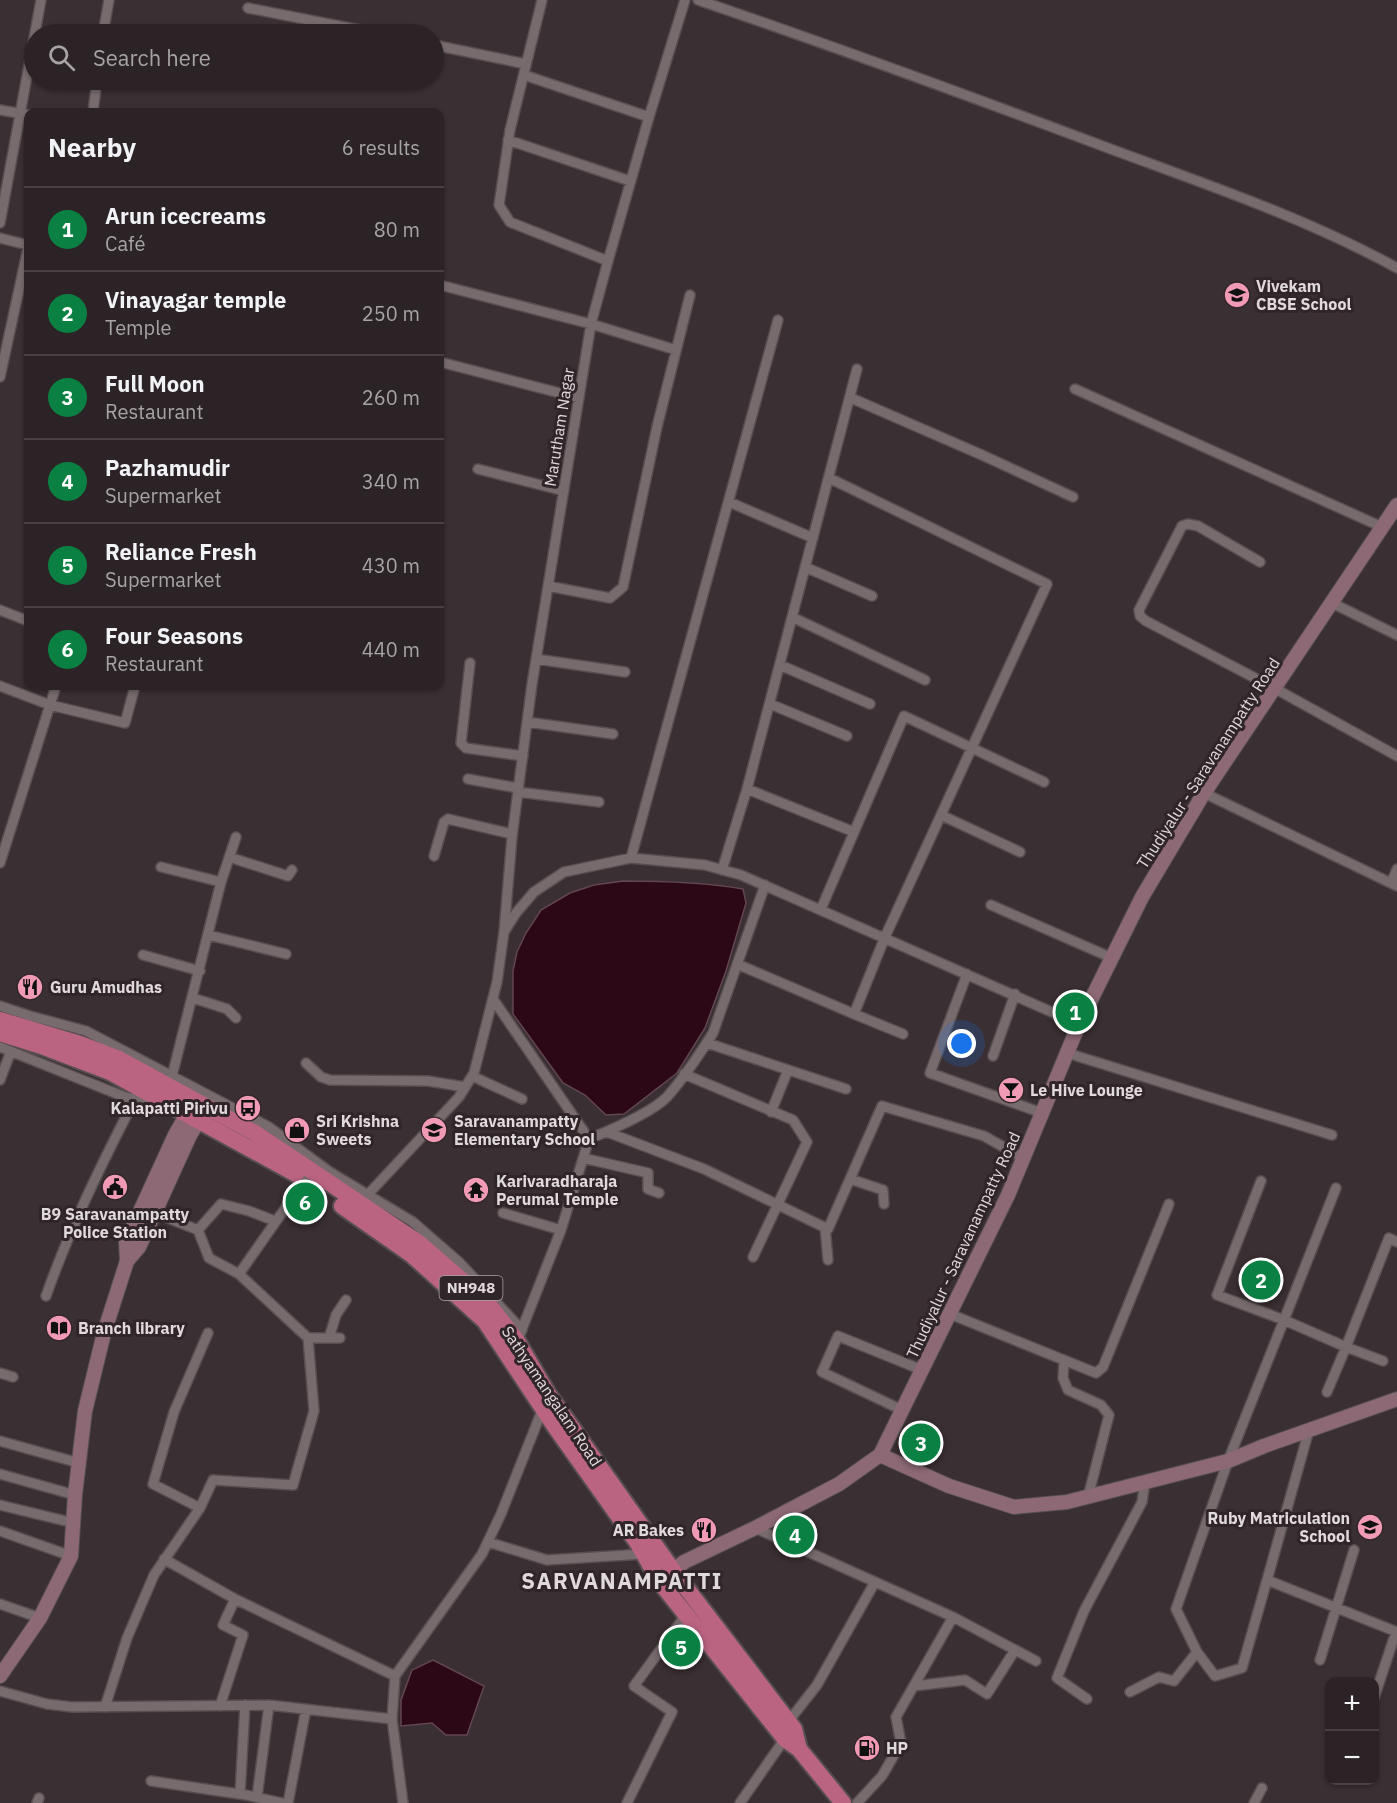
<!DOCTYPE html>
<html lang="en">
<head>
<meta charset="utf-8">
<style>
	:root { --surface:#2c2326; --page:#342b2e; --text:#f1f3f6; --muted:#a6a4a7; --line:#484043; --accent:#0b8043 }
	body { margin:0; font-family:"IBM Plex Sans",sans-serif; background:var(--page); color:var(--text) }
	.controls { position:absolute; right:18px; bottom:18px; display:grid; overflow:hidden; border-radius:12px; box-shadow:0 2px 4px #0004 }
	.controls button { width:54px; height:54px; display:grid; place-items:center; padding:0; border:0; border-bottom:2px solid var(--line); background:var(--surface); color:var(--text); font:30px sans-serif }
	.you { position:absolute; left:962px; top:1044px; width:21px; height:21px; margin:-15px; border:4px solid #fff; border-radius:50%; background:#1a73e8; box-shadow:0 0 0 9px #1a73e833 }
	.badge { display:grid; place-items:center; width:39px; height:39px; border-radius:50%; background:var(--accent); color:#fff; font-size:20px; font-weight:700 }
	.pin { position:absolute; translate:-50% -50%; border:3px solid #fff; box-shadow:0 2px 6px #0006 }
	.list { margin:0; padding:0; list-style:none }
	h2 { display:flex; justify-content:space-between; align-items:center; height:78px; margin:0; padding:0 24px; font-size:26px }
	h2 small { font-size:20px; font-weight:400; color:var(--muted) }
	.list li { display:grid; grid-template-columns:39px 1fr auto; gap:18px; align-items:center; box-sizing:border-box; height:84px; padding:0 24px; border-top:2px solid var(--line) }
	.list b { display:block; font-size:22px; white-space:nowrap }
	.list p { margin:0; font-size:20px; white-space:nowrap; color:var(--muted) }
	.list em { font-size:20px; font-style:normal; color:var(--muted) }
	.icon { flex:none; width:33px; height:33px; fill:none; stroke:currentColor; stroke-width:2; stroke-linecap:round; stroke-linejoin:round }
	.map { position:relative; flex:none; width:1397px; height:1803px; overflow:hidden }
	.search { position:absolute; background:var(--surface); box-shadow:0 2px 4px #0004; left:24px; top:24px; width:420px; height:66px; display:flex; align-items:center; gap:15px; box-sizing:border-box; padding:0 21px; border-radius:33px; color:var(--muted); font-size:22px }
	.panel { position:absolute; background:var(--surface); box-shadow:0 2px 4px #0004; left:24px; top:108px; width:420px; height:582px; border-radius:12px }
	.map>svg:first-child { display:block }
	.water { fill:#2c0716; stroke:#624651; stroke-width:1.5 }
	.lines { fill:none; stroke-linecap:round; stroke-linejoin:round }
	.street-casing { stroke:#574e50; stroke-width:12 }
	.secondary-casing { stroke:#574e50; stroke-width:16 }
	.highway-casing { stroke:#574e50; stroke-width:20 }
	.street { stroke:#786b6e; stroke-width:9 }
	.secondary { stroke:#8c6974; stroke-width:14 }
	.highway { stroke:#ba6481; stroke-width:16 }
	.labels { text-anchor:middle; stroke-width:6; stroke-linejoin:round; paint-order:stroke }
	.shield { fill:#302528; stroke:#aca4a6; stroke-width:1.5 }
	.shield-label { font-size:15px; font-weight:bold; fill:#e1dadc }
	.poi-label { font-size:16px; font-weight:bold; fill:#e1dadc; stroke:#302528; text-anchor:start }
	.street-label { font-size:16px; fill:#e1dadc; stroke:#302528 }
	.district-label { font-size:22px; font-weight:bold; letter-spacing:1.5px; fill:#e1dadc; stroke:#302528 }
</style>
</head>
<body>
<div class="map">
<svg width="1397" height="1803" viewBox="0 0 1397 1803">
	<rect width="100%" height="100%" fill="#3a2f32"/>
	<path class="water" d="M623,881C663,881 703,882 743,889L746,903L726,971L705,1028L677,1073L624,1114L606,1115L585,1095L563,1083L513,1014V971L517,952L526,933L541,910L570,893L594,885Z
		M433,1660L484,1686L467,1735H446L432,1723L401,1726V1700L412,1670Z"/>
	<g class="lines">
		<g class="street-casing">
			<path id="street" d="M698,0C836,47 972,97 1108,148C1205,184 1306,218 1397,268
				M248,8L380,34
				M103,34L109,0
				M434,45L526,64
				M524,75L649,117L608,261
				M0,110L28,115
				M93,112L97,80
				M649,117L685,0
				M508,140L630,181
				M0,223L41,0
				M0,238L28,245
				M440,285L591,324L676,350
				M440,362L579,398
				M0,377L28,248
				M1075,389L1382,527
				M851,398L982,455L1073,497
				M478,469L564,491
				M729,502L813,538
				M1260,562L1198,526L1188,524L1182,526L1139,610L1140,616L1146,621L1274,688L1397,756
				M805,567L872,596
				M548,586L610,598L623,587L657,427L690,295
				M1332,603L1397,635
				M0,610L28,621
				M792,617L925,680
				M536,659L625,672
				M470,663L461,743L466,748L523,756
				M780,665L870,704
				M0,686L50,705L0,863
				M56,686L50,705L125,723L135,686
				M770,704L847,736
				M527,722L613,734
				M468,779L518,788
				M747,789L854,832
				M518,792L599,802
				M1204,793L1397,886
				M941,815L1020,852
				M434,856L444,822L448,819L512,834
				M229,857L288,876L292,870
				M631,858L778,320
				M161,867L221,882
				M722,870L747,789L857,369
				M1391,883L1397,869
				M991,905L1112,958
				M821,909L904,716L1044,782
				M504,932L512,837L532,684L591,324L608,261L510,222L499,205L510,130L542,0
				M208,935L286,954
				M143,955L200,971
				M737,964L854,1014L885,937L1047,584L829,478
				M967,974L930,1073L1042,1113
				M193,998L227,1009L236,1018
				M493,999L589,1139
				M0,1006L30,1016L86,1031L269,1127L330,1172L413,1222L460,1263L522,1330
				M854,1014L903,1034
				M707,1043L846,1089
				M0,1047L125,1097L156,1103
				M1067,1053L1332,1135
				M993,1056L1015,994
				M306,1063L321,1077L330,1080L428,1081L465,1087
				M684,1074L793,1120L807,1142L753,1257
				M172,1076L221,882L236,837
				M472,1076L522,1099
				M0,1080L11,1051
				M771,1112L788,1070
				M607,1132L704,1169L828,1229L882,1106L984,1136L1023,1158
				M583,1158L648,1173V1189L659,1193
				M850,1179L883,1190L884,1204
				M1261,1181L1217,1295L1284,1320L1336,1188
				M359,1204L459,1097L474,1073L497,982L504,932L516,913L534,892L564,872L631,858L705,865L741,875L1079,1024
				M155,1213L198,1230L209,1258L239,1274
				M503,1213L561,1230
				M825,1227L828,1260
				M198,1230L221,1204L249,1211L275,1221
				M46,1296C70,1228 102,1163 135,1099
				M950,1314L1096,1373L1103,1367L1169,1204
				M520,1334L561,1230L589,1139C611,1130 651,1113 667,1097C682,1080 701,1052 713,1033L765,885
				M308,1338H340
				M329,1338L336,1315L346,1300
				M1064,1361L1063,1378L1068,1390L1101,1405L1109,1415L1088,1497
				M0,1373L13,1377
				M1327,1392L1346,1347L1383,1361
				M902,1410L822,1372L838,1336L922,1370
				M1309,1430L1267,1580L1397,1632
				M0,1441L79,1463
				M0,1474L75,1495
				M0,1505L74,1523
				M200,1508L153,1484L174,1412L208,1333
				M755,1528L953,1617L1036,1661
				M0,1531L71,1556
				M488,1542L547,1560L644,1554
				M164,1559L235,1599L395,1676
				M0,1604L40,1618
				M1197,1652L1176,1609L1228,1461L1284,1320L1346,1347L1389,1238L1397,1242
				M1320,1660L1354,1550
				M914,1686L965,1680L987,1694L1015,1650
				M0,1691L47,1704L72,1707L269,1705L392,1719
				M1130,1692L1159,1677L1174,1681L1197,1652L1215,1676L1242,1668L1267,1580
				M1374,1698L1396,1632
				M1087,1699L1057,1678L1084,1611L1142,1502L1145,1482
				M220,1706L243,1635L223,1625L235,1599
				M105,1707L127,1638L154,1575L200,1508L213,1480L293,1485L314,1411L308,1338L239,1274L305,1180
				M788,1722L817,1685L875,1582
				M151,1781L246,1795L282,1803
				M240,1794L245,1705
				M257,1797L269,1705
				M37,1803L39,1798
				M288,1803L306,1709
				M403,1803L392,1719L395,1676L482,1554L501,1514L543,1408
				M627,1803L672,1712L634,1686L685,1616
				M740,1803L786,1737
				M857,1803L882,1776L901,1743L896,1717L953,1617
				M1254,1803L1262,1788"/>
		</g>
		<g class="secondary-casing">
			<path id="secondary" d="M127,1261L139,1247L190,1135L203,1114
				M880,1455L949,1486L1014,1507L1067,1502L1228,1461L1264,1446L1397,1399
				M667,1576L684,1562L755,1528L839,1484L880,1455L1008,1195L1079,1024L1142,897L1204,793L1397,505
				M0,1676L40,1618L71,1556L75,1495L85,1411L104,1333L127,1261L126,1242L175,1135L191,1107"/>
		</g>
		<g class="highway-casing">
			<path id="highway" d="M0,1020L80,1044L119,1059L255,1133L419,1243L486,1301L517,1341L548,1394L674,1572L794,1729L799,1749L843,1803
				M0,1033L44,1047L110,1072L296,1174
				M342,1206L412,1255L485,1321L554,1425L637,1542L660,1582L785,1739L799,1749"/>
		</g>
		<use href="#street" class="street"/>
		<use href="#secondary" class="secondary"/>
		<use href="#highway" class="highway"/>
	</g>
	<defs>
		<g id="school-disc" transform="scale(1.35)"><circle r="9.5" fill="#f09ab5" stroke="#302528"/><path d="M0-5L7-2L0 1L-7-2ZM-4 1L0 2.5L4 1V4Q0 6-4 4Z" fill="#111"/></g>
		<g id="restaurant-disc" transform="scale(1.35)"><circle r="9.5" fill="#f09ab5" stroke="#302528"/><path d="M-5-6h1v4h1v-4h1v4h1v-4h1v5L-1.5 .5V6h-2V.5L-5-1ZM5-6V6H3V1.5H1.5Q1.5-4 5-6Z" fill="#111"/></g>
		<g id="bar-disc" transform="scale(1.35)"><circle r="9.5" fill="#f09ab5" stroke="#302528"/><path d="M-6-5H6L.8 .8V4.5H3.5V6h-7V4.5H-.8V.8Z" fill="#111"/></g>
		<g id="bus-disc" transform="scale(1.35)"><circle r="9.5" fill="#f09ab5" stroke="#302528"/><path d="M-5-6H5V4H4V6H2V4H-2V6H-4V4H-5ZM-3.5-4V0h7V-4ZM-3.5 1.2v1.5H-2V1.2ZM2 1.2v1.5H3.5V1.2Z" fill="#111"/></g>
		<g id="shop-disc" transform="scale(1.35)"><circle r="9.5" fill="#f09ab5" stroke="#302528"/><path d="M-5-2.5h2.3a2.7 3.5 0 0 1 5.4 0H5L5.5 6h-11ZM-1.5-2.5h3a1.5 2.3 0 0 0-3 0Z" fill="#111"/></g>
		<g id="civic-disc" transform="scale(1.35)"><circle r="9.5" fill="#f09ab5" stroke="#302528"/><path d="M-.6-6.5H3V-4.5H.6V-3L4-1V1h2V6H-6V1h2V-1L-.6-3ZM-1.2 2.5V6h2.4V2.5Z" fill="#111"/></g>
		<g id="temple-disc" transform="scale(1.35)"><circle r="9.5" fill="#f09ab5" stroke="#302528"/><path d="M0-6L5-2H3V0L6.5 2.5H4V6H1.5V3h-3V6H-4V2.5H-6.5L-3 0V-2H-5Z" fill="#111"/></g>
		<g id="library-disc" transform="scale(1.35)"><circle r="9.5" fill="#f09ab5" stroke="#302528"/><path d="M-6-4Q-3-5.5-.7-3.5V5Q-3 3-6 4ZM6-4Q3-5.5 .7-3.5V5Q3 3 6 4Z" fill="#111"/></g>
		<g id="fuel-disc" transform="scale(1.35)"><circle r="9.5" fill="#f09ab5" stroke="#302528"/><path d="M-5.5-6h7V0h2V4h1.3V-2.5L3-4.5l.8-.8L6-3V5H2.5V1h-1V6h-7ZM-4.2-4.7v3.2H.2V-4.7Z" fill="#111"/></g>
	</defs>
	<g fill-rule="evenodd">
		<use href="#school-disc" x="1237" y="295"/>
		<use href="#restaurant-disc" x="30" y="987"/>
		<use href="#bar-disc" x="1011" y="1090"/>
		<use href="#bus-disc" x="248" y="1108"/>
		<use href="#shop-disc" x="297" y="1130"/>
		<use href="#school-disc" x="434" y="1130"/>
		<use href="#civic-disc" x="115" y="1187"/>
		<use href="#temple-disc" x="476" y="1190"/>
		<use href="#library-disc" x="59" y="1328"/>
		<use href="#school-disc" x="1370" y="1527"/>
		<use href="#restaurant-disc" x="704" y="1530"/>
		<use href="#fuel-disc" x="867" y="1748"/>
	</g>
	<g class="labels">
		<rect class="shield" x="439.5" y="1276" width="63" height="24" rx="4.5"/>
		<g class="shield-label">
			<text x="471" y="1293">NH948</text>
		</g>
		<g class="poi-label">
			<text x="1256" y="292">Vivekam<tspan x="1256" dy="18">CBSE School</tspan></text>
			<text x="50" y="993">Guru Amudhas</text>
			<text x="1030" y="1096">Le Hive Lounge</text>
			<text x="228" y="1114" text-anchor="end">Kalapatti Pirivu</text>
			<text x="316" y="1127">Sri Krishna<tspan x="316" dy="18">Sweets</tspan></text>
			<text x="454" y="1127">Saravanampatty<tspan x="454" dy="18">Elementary School</tspan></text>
			<text x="496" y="1187">Karivaradharaja<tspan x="496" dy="18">Perumal Temple</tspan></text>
			<text x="115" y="1220" text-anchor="middle">B9 Saravanampatty<tspan x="115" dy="18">Police Station</tspan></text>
			<text x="78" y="1334">Branch library</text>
			<text x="1350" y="1524" text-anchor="end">Ruby Matriculation<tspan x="1350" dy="18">School</tspan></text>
			<text x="684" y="1536" text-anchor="end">AR Bakes</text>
			<text x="886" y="1754">HP</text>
		</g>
		<g class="street-label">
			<text transform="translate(559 427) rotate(-81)" y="6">Marutham Nagar</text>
			<text transform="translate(1208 763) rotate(-57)" y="6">Thudiyalur - Saravanampatty Road</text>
			<text transform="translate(963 1245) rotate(-65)" y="6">Thudiyalur - Saravanampatty Road</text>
			<text transform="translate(552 1396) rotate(56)" y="6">Sathyamangalam Road</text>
		</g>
		<g class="district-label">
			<text x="622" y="1589">SARVANAMPATTI</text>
		</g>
	</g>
</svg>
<div class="controls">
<button>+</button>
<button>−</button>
</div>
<div class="you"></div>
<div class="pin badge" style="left:1075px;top:1012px">1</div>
<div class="pin badge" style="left:1261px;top:1280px">2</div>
<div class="pin badge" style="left:921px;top:1443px">3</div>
<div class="pin badge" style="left:795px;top:1535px">4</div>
<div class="pin badge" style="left:681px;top:1647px">5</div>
<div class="pin badge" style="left:305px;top:1202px">6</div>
<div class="search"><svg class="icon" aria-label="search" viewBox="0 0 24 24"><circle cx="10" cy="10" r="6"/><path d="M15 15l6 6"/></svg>Search here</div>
<section class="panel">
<h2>Nearby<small>6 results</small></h2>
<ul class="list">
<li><span class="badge">1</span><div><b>Arun icecreams</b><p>Café</p></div><em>80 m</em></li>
<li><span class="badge">2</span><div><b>Vinayagar temple</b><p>Temple</p></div><em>250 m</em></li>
<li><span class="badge">3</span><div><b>Full Moon</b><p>Restaurant</p></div><em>260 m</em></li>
<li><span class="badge">4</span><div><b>Pazhamudir</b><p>Supermarket</p></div><em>340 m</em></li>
<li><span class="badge">5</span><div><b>Reliance Fresh</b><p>Supermarket</p></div><em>430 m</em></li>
<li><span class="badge">6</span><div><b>Four Seasons</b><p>Restaurant</p></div><em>440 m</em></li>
</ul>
</section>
</div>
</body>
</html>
